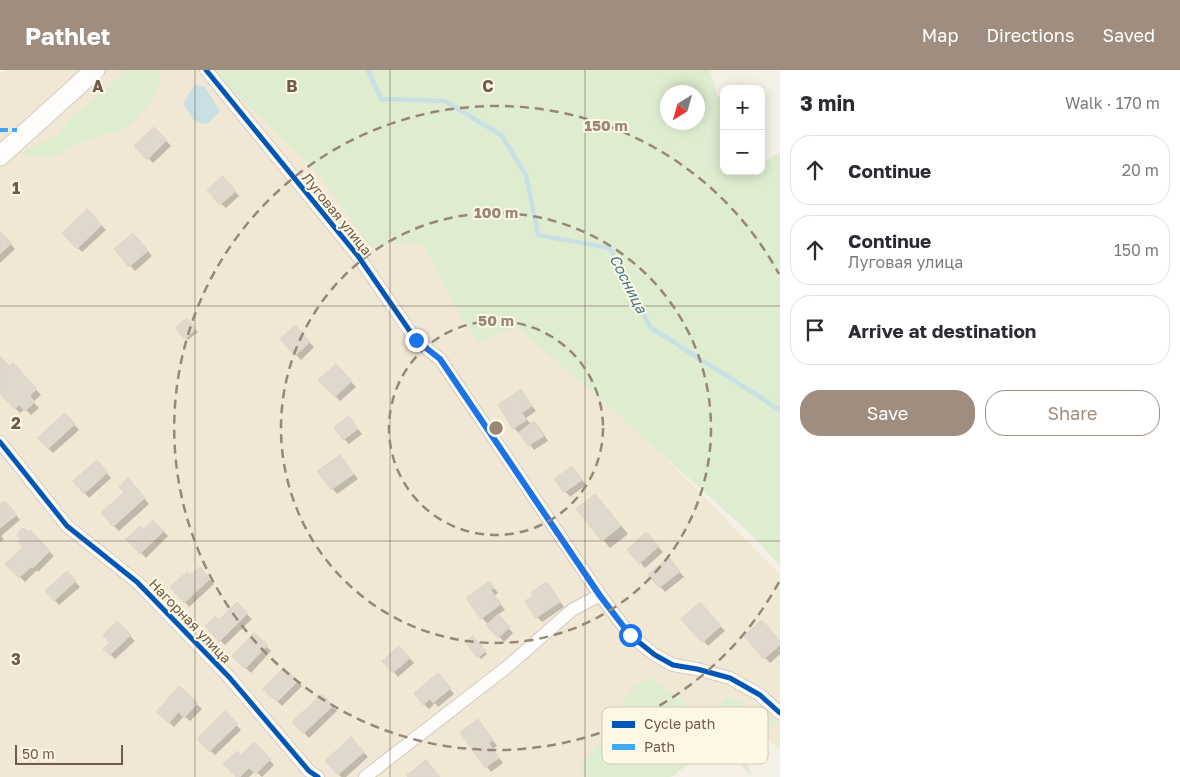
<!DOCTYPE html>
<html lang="en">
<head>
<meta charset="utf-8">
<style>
	:root { --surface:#fff; --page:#f7f7f7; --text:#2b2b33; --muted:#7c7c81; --line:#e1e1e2; --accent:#9f8e7f }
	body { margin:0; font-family:"Golos Text",sans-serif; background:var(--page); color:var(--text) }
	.controls { position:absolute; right:15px; top:15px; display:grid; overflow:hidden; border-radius:10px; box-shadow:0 2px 12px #0003 }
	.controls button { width:45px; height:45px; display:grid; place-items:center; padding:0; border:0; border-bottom:1px solid var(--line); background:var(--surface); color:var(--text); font:25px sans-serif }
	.compass { position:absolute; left:660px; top:15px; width:45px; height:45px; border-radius:50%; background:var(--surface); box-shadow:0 2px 12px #0003; rotate:217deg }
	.scale { position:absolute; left:15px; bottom:12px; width:108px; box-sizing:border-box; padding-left:5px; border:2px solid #715a48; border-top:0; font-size:14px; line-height:18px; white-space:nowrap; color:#715a48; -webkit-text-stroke:4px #fff7e5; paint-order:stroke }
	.stop { position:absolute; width:15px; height:15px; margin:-11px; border:4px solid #1a73e8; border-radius:50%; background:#fff }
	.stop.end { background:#1a73e8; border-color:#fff; box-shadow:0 1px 5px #0008 }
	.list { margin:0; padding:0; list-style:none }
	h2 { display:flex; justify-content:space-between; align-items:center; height:65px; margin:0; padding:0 20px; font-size:21px }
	h2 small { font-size:16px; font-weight:400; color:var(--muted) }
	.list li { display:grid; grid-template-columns:32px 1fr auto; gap:15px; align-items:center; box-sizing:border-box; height:70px; margin:0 10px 10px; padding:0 10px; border:1px solid var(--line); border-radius:20px }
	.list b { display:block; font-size:19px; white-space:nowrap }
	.list p { margin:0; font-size:16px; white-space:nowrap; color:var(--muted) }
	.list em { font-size:16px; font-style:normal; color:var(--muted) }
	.actions { display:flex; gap:10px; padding:15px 20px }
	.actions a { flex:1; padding:11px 0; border:1px solid var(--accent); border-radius:20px; text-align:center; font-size:18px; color:var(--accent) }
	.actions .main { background:var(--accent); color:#fff }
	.icon { flex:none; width:28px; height:28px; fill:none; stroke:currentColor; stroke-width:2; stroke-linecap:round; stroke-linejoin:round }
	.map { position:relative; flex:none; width:780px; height:707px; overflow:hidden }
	header { display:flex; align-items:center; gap:30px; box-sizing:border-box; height:70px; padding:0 25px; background:var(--accent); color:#fff }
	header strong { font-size:24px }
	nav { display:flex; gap:28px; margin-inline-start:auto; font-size:18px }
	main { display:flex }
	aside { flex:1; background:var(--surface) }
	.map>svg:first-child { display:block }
	.residential { fill:#f1e7d5 }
	.green { fill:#deecd0; fill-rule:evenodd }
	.water { fill:#c8e0e4 }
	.shadow { fill:#0003 }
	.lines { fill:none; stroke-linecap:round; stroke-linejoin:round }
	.stream { stroke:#c8e0e4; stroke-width:4.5 }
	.building { fill:#e1d8cd; stroke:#ded4c8 }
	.street-casing { stroke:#d3cbc1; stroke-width:14 }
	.secondary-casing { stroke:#d5cdc2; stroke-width:21 }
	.street { stroke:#fefdfb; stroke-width:12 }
	.secondary { stroke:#fefdfb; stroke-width:19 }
	.quiet { stroke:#3fa9f5; stroke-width:4; stroke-dasharray:8 4; stroke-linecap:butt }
	.cycleway-casing { stroke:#fff7e5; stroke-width:8 }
	.cycleway { stroke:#0057b8; stroke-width:5 }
	.route { stroke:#1a73e8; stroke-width:6 }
	.grid { fill:none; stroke:#715a48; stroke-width:1; stroke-opacity:0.55 }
	.ring { fill:none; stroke:#988677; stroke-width:2.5; stroke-dasharray:9 6 }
	.labels { text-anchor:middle; stroke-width:4; stroke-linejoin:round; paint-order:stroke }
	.street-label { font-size:14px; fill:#715a48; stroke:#fff7e5 }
	.water-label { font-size:15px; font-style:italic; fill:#45798b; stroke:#fff7e5 }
	.key { fill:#fff7e5; stroke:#d4c8b6; stroke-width:1 }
	.key-label { font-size:14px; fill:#715a48 }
	.grid-label { font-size:16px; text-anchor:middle; font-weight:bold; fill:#715a48; stroke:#fff7e5; stroke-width:4; stroke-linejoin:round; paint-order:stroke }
	.centre { fill:#988677; stroke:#fff7e5; stroke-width:2.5 }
	.ring-label { font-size:15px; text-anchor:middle; font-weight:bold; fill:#988677; stroke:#fff7e5; stroke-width:4; stroke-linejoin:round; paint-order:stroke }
</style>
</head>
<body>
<header>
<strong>Pathlet</strong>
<nav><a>Map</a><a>Directions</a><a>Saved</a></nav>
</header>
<main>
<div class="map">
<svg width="780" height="707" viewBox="0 0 780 707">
	<rect width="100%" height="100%" fill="#f5f0e5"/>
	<path class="residential" d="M7,0H283L780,504V681L728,626L638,707H0V3Z"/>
	<path class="green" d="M128,0H157L161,7L154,28L128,58L76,73L61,84L33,88L24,82L57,65L71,48Z
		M212,0H710L717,25L724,31V101H761V94L780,82V496L752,465L617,344L517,257L478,273L452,231L422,173L369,175L324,110ZM668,22H698V52H668Z
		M650,607L680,629L700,651L728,626L779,652L742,681L752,707L723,674L694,690L671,707H584L579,696L602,668L610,649L633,618Z"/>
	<path class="water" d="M195,14L205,17L220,41L207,54L195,52L183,34Z"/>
	<path class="shadow" d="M154,58L171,76L153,93L136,76Z
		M228,113L239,126L226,138L221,134Z
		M87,140L106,160L82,182L63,163Z
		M0,162L15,179L0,193Z
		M138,169L152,186L135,201L116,179Z
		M187,250L198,262L188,270L177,258Z
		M295,257L314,277L301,290L281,269Z
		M0,287L10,298L13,295L41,325L33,332L39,338L31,345L25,339L20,343L0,322Z
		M335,295L356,317L340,331L320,310Z
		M521,321L536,341L526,348L531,355L534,353L539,357L548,371L534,380L520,362L519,363L514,358Z
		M65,345L79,360L53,383L39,368Z
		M353,353L362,364L349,374L344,369Z
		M340,386L358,409L337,424L319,401Z
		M101,396L111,408L89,428L74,411Z
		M576,402L586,415L570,427L556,409Z
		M133,415L149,434L119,461L114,456Z
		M595,425L628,464L610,478L578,439Z
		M0,436L9,437L20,450L1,466L4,469L0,472Z
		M153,451L168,466L146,488L128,469L144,461Z
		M30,462L54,486L38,502L37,500L25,512L7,494L25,477L28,464Z
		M651,469L663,482L645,498L629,480Z
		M673,494L684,507L665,522L649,504Z
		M200,499L214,514L189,537L185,532L190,507Z
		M67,503L80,517L59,535L47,521Z
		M489,512L498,523L494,526L505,540L497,545L513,563L504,572L482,548Z
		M546,513L564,537L542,552L537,547L535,526Z
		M237,534L252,549L225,575L206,556L219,552Z
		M704,539L725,561L708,576L683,549Z
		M117,553L135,571L115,589L105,579L112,573Z
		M254,564L271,581L251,603L233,586Z
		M745,566L780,572V584L770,593Z
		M473,568L487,584L481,589L467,572Z
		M399,577L414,593L398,607L394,602Z
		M284,599L302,616L282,636L265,619Z
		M443,610L454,624L438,637L435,633L429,639L424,634Z
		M180,618L202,639L190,651L184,646L174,657L158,642Z
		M322,625L337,641L309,668L294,652Z
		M225,643L241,660L215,685L198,669Z
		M482,655L497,676L492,679L503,693L491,702L461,662Z
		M254,674L274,695L262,707L255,701L249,707H238L241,687Z
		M356,674L368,687L346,707H341L327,691Z"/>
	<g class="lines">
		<path class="stream" d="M368,0L381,29L445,31L501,65L526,105L538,165L610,178L650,257L780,340"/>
	</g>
	<path class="building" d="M154,57L167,70L147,90L134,76Z
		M223,106L236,121L220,135L207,120Z
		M87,139L102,155L77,179L62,163Z
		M0,161L12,173L0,184Z
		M133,163L148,181L129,197L114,179Z
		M187,248L196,259L185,269L175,258Z
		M295,255L310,272L295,286L280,269Z
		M0,286L9,296L0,305Z
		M13,293L37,319L30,326L35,332L25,341L19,335L15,339L0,324V305Z
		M336,294L352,311L335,327L318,310Z
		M521,319L532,336L522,343L527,350L513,359L498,335Z
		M65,343L75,354L48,379L37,368Z
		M349,346L358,359L343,370L334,357Z
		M534,351L544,366L528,376L519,362Z
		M340,385L354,404L331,420L317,401Z
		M97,390L108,402L84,424L73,411Z
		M572,396L582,410L564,423L554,409Z
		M128,408L145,428L113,457L101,443L124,422L119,417Z
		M595,424L621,456L602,471L576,439Z
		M5,431L17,445L0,458V434Z
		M153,450L164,461L140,484L126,469L140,456L144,459Z
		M23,458L28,462L30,460L50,481L33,498L31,497L19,508L5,494L23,477L18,472L21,469L17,464Z
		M646,462L659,476L639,494L627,480Z
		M669,487L680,502L659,518L648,504Z
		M200,497L210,509L184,533L170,517L187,502L190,505Z
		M67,501L76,511L54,531L45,521Z
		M490,511L494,518L491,520L501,534L481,549L466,528Z
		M547,512L560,532L536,548L525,531L533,526L531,522Z
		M237,532L248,543L219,572L205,556L215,546L219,550Z
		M700,532L721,556L702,573L681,549Z
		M498,544L510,557L498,568L486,555Z
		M762,550L780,571V575L764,589L744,566Z
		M117,551L131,565L110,585L103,579L110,573L103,565Z
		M254,563L268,575L245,599L232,586Z
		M473,566L486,581L478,588L465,572Z
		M399,576L410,588L393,603L382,591Z
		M284,597L298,611L277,632L263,619Z
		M438,603L451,618L433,633L430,629L423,635L414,623Z
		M179,616L198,633L184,648L179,642L169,653L156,642Z
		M322,624L333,636L303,664L292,652Z
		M225,641L238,654L209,682L197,669Z
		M478,649L493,670L489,673L499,688L485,698L460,662Z
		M351,667L364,682L338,705L325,691Z
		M254,672L271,689L256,704L249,698L240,707H236L223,694L237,681L241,685Z
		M426,690L440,707H408L407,705Z"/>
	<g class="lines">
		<g class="street-casing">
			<path id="street" d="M206,0L358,186L416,270L440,289L600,525L630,565L655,585L673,595L697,599L730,608L760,625L780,643
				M0,372L67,456L137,512L229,607L309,701L318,707
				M365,707L507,597L572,540L600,525"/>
		</g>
		<g class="secondary-casing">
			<path id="secondary" d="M0,86L95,0"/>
		</g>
		<use href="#street" class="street"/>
		<use href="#secondary" class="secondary"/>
		<path class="quiet" d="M0,60H17"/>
		<g class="cycleway-casing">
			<path id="cycleway" d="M206,0L358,186L416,270L440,289L600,525L630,565L655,585L673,595L697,599L730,608L760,625L780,643
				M0,372L67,456L137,512L229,607L309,701L318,707"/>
		</g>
		<use href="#cycleway" class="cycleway"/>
	</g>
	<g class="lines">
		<path class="route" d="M416,270L440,289L600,526L630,565"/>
	</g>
	<path class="grid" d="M195,0V707M390,0V707M585,0V707M0,236H780M0,471H780"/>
	<g class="ring">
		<circle cx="496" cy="358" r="107"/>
		<circle cx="496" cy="358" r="215"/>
		<path d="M779 512A322 322 0 1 1 779 204"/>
	</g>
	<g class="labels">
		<g class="street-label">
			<text transform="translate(337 144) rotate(51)" y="5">Луговая улица</text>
			<text transform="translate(190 551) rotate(46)" y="5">Нагорная улица</text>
		</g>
		<g class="water-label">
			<text transform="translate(628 214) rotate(63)" y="5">Сосница</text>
		</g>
	</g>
	<rect x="602" y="637" width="166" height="57" rx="8" class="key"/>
	<rect x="612" y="651" width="23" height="7" fill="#0057b8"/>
	<rect x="612" y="674" width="23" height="6" fill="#3fa9f5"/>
	<g class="key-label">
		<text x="644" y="659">Cycle path</text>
		<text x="644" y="682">Path</text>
	</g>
	<g class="grid-label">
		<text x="98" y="22">A</text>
		<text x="292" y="22">B</text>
		<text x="488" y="22">C</text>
		<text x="16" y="124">1</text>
		<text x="16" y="359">2</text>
		<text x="16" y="595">3</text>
	</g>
	<circle cx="496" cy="358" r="8" class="centre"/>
	<g class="ring-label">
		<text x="606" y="61">150 m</text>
		<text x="496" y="148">100 m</text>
		<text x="496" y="256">50 m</text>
	</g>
</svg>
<div class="controls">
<button>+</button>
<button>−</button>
</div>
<svg class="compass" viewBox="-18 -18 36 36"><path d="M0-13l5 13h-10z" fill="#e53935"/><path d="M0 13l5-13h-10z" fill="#7c7c81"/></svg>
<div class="scale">50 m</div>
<div class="stop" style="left:630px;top:565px"></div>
<div class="stop end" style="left:416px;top:270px"></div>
</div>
<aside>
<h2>3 min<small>Walk · 170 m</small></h2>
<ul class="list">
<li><svg class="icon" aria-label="ahead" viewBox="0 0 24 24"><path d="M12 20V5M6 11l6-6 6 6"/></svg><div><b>Continue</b></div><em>20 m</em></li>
<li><svg class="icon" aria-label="ahead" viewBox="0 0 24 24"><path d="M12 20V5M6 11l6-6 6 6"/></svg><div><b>Continue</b><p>Луговая улица</p></div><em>150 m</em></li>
<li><svg class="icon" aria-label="arrive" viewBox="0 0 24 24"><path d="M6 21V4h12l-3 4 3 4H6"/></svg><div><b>Arrive at destination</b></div></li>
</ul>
<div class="actions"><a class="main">Save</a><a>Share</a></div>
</aside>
</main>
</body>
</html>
